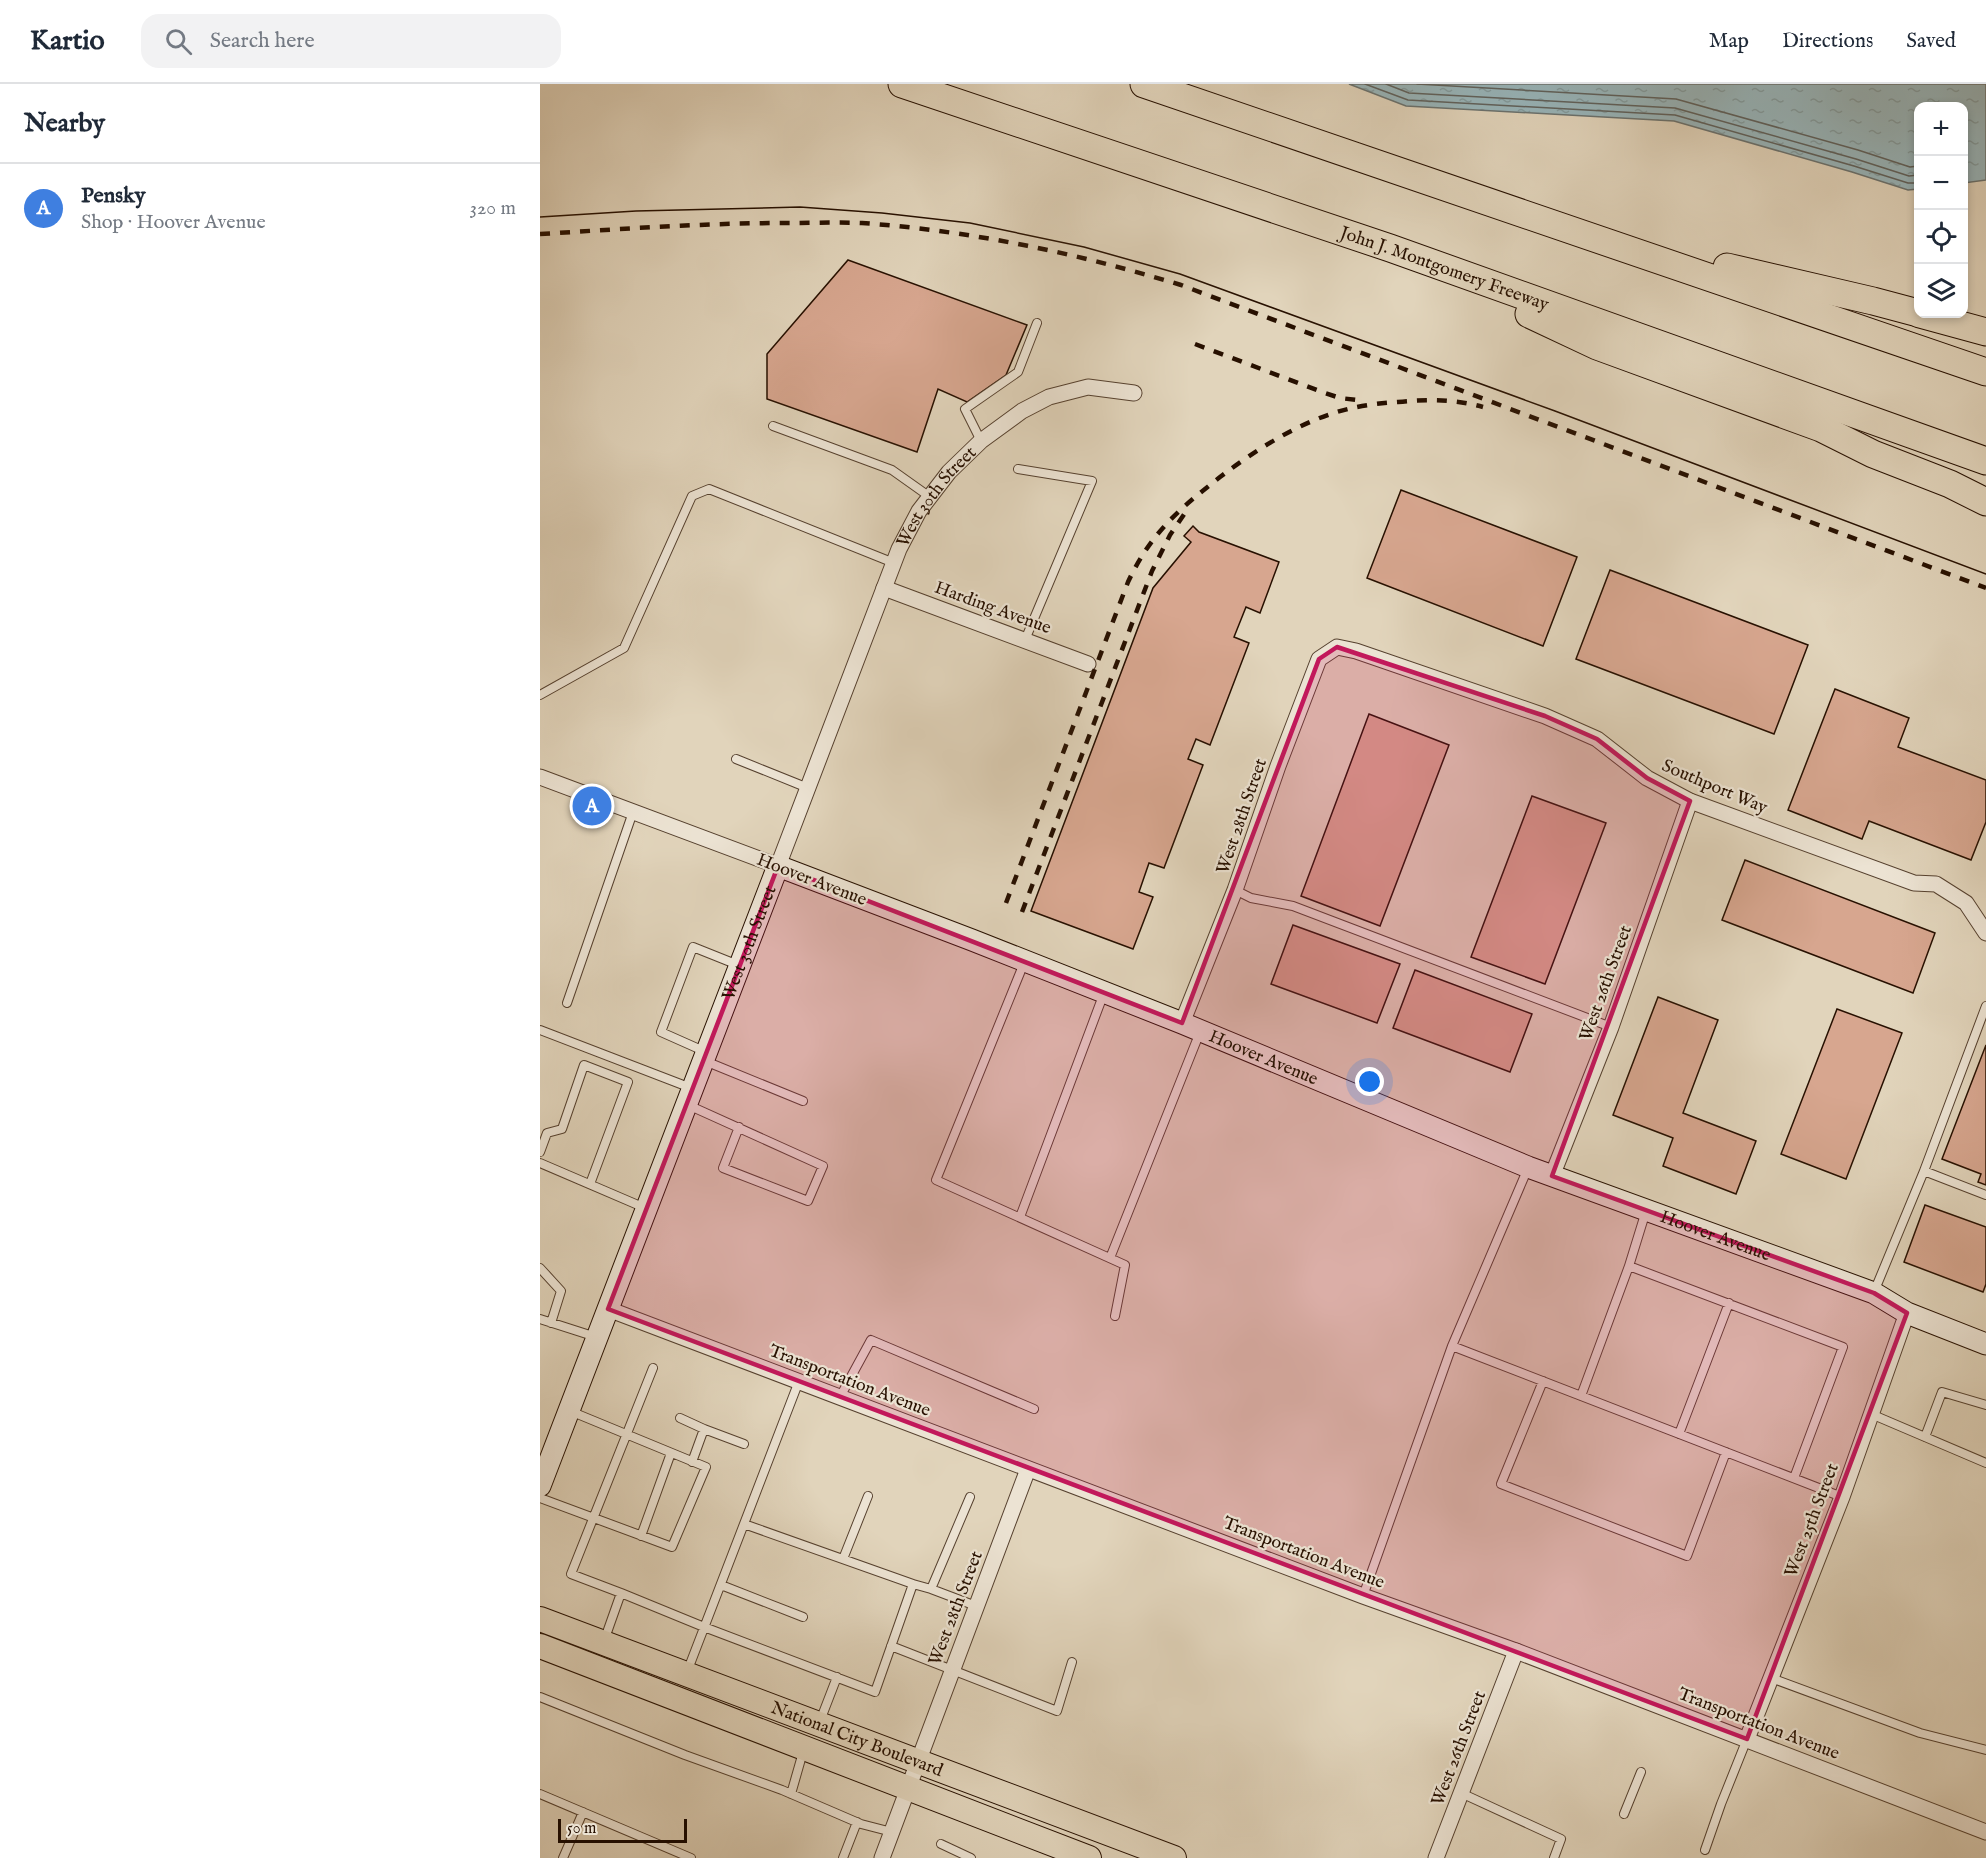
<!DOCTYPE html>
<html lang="en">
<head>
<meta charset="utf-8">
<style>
	:root { --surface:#fff; --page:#f2f2f3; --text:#1f2937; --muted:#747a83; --line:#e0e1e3; --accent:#0b8043 }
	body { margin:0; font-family:"IM FELL English",serif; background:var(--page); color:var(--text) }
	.controls { position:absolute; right:18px; top:18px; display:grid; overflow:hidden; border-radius:12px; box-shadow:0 3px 9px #0003 }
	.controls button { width:54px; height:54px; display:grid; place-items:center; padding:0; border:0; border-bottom:2px solid var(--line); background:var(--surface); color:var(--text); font:30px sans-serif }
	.scale { position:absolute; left:18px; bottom:15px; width:129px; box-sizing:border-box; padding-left:6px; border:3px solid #271000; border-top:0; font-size:16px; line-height:21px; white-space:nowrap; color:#271000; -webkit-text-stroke:4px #ece3d3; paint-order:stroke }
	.you { position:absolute; left:830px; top:998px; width:21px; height:21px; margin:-15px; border:4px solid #fff; border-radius:50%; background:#1a73e8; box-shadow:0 0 0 9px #1a73e833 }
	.badge { display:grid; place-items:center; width:39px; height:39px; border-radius:50%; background:var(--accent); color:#fff; font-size:20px; font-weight:700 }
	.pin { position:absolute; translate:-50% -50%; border:3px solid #fff; box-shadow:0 2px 6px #0006 }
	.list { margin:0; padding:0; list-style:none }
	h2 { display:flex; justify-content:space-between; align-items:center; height:78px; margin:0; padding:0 24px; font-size:26px }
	h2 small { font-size:20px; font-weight:400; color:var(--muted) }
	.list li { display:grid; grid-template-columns:39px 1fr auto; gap:18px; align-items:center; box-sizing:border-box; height:90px; padding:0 24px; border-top:2px solid var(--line) }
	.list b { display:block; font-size:22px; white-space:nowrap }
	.list p { margin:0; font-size:20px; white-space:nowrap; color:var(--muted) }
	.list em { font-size:20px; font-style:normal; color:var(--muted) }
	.icon { flex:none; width:33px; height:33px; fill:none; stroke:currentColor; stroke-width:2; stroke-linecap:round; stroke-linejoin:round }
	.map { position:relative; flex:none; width:1446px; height:1774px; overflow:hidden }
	header { display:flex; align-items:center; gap:36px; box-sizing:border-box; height:84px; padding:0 30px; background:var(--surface); border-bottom:2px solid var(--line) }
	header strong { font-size:28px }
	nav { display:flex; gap:33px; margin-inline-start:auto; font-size:21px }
	.search { width:420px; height:54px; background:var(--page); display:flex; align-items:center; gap:15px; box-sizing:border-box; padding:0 21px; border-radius:18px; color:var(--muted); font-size:22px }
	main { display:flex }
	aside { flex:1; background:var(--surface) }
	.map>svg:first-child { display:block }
	.water { fill:url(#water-ripples); stroke:#6b7370; stroke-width:1.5 }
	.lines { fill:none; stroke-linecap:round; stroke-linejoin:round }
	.shore { stroke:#60625d; stroke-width:1.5 }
	.building { fill:#d7a68f; stroke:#271000; stroke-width:1.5 }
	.lane-casing { stroke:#56412f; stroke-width:10 }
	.street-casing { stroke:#56412f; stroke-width:17 }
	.secondary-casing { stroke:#271000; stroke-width:23 }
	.primary-casing { stroke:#271000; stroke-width:26 }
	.highway-casing { stroke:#271000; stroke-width:29 }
	.lane { stroke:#ece3d3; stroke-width:8 }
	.street { stroke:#ece3d3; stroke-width:15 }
	.secondary { stroke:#ece3d3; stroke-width:21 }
	.primary { stroke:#e1d4bb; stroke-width:24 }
	.highway { stroke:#e1d4bb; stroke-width:27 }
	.tram { stroke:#271000; stroke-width:1.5 }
	.rail { stroke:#271000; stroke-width:4.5; stroke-dasharray:10 10; stroke-linecap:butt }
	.marked { fill:#c2185b; fill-opacity:0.2; stroke:#c2185b; stroke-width:4.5; stroke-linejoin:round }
	.labels { text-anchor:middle; stroke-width:4.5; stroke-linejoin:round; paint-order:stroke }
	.street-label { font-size:18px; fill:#271000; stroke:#ece3d3 }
</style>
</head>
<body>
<header>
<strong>Kartio</strong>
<div class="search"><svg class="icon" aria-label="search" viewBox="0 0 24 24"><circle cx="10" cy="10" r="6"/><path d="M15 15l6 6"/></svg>Search here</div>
<nav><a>Map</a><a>Directions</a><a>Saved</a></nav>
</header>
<main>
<aside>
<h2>Nearby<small></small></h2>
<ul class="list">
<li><span class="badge" style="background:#3f7fe0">A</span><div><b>Pensky</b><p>Shop · Hoover Avenue</p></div><em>320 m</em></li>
</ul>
</aside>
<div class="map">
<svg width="1446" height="1774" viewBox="0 0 1446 1774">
	<defs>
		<pattern id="water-ripples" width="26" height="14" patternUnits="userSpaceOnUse" patternTransform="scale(1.5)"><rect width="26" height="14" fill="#98b5ba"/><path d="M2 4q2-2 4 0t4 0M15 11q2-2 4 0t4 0" fill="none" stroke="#839b9e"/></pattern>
	</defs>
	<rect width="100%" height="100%" fill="#e1d4bb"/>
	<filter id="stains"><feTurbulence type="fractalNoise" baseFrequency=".00333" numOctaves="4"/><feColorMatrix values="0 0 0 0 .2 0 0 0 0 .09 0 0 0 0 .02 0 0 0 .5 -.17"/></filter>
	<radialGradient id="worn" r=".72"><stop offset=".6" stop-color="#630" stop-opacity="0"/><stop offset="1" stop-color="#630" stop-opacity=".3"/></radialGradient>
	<path class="water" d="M809,0H1446V96L1424,99V22H1378V105L1368,106L1312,88L1134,37L866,22Z"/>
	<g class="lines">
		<path class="shore" d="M825,0L868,16L1135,31L1314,82L1368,99H1378
			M846,0L869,9L1135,24L1316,75L1369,92L1378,91
			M877,0L1136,15L1318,66L1370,83L1378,82"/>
	</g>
	<path class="building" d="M308,176L487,241L466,291L427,318L398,305L377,368L227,315V270Z
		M861,406L1037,473L1003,562L827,494Z
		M653,442L659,448L739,478L720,529L706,523L694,553L709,559L670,661L656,655L648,675L663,681L624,784L609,779L599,808L613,813L593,865L491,827L613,504L651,458L644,452Z
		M1070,486L1268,561L1234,650L1036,575Z
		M1295,605L1369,634L1358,663L1446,696V738L1431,776L1329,737L1322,755L1248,726Z
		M829,630L909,661L840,842L761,812Z
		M992,712L1066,739L1005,900L931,873Z
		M1205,776L1395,849L1373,909L1182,836Z
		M753,841L860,880L837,939L731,900Z
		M875,886L992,930L970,988L853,944Z
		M1118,913L1178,936L1143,1029L1216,1057L1196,1110L1123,1082L1133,1054L1073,1031Z
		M1297,925L1362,949L1306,1095L1241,1070Z
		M1446,961V1101L1438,1098L1441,1090L1402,1075Z
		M1385,1121L1446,1143V1200L1443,1208L1364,1178Z"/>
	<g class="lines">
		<g class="lane-casing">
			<path id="lane" d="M233,342L352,386L390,413
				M441,357L425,325L478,288L497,239
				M478,385L552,397L485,556
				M0,611L84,564L152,412L169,405L354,479
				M196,675L268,704
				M695,806L711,814L753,822L1071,943
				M484,879L396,1096L585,1181L575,1232
				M27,919L93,728
				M0,946L151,1004
				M166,968L121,948L153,863L198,881
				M165,977L263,1017
				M148,1021L283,1082L268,1117L183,1084L199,1043
				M0,1068L7,1049L22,1045L44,981L88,998L50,1100
				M0,1079L105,1124
				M1384,1087L1446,922
				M1106,1127L1089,1182L1303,1263L1254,1394
				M480,1133L564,909
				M570,1174L660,948
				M0,1184L21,1207L11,1239
				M1334,1208L1384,1087L1446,1111
				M0,1235L56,1253
				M912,1262L1302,1413
				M1003,1297L961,1400L1147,1472L1186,1368
				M1041,1312L1089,1182
				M300,1313L331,1256L494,1325
				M1331,1330L1446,1379
				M140,1334L164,1345
				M1139,1350L1189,1219
				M1385,1353L1402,1308L1446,1321
				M152,1378L164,1345L204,1360
				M430,1413L391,1505L436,1522
				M0,1414L132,1463L166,1383L30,1327
				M204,1440L373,1500
				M101,1452L131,1369
				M303,1475L328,1412
				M181,1501L263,1533
				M81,1509L31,1490L113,1284
				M823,1512L912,1262L988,1084
				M64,1557L81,1509L164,1543L335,1608L373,1500L391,1505
				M351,1562L517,1627L532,1578
				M147,1588L259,1297
				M1231,1594L1380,1649L1446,1666
				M0,1613L145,1671L242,1706L321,1740L352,1748
				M280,1637L297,1593
				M921,1709L1021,1755L1014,1774
				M0,1710L151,1774
				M251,1710L263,1668
				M1084,1730L1101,1688
				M401,1760L431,1774
				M1165,1766L1181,1720L1207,1655
				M23,1774L43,1728
				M303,1774L317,1738"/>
		</g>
		<g class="street-casing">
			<g id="street">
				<path d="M344,504L548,580"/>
				<path id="s1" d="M0,693L238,782L359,465L379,427L409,388L441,357L482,327L509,313L548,303L594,309"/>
				<path d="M642,939L695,806L738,682L779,575L797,563L816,567L1005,632L1057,655L1107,694L1150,717L1374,799L1396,800L1426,819L1446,849"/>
				<path d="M1012,1092L1071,943L1150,717"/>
				<path d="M68,1225L823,1512L976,1567L1446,1748"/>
				<path d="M1207,1655L1302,1413L1367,1229"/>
				<path d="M342,1774L488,1385"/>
				<path d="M896,1774L976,1567"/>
			</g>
		</g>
		<g class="secondary-casing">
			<g id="secondary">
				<path id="s2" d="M0,1402L238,782L432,856L642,939L988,1083L1334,1209L1367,1229L1446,1260"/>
			</g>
		</g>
		<g class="primary-casing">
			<g id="primary">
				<path id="s3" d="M0,1535L634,1774"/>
				<path d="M0,1562L549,1774"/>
			</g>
		</g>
		<g class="highway-casing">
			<g id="highway">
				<path id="s4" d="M362,0L850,164L1446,377"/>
				<path d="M604,0L1446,288"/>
				<path d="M1187,183L1333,217L1378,229"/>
				<path d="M989,230L1057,262L1281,344L1333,370L1410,400L1446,418"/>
				<path d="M1380,230L1446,248"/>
			</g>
		</g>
		<use href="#lane" class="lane"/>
		<use href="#street" class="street"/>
		<use href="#secondary" class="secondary"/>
		<use href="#primary" class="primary"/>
		<use href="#highway" class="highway"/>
		<path class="tram" d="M0,133L96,127L260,123L342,129L430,139L544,163L640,190L1015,327L1446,490"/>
		<path class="rail" d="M0,150C82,145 163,139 245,139C270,139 296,138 322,139C432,147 536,169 641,201L1446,504
			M655,260L782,308L800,314L825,317
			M466,819L588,498C611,449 638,426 680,393C717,365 762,336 808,325C824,321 841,319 858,318C887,315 914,315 943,323
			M482,828L612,487L630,451L645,429"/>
	</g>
	<path class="marked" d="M797,563L1005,632L1057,655L1107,694L1150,717L1012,1092L1334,1209L1367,1229L1207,1655L68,1225L238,782L642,939L779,575Z"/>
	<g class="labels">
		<g class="street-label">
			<text dy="6" stroke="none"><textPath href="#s4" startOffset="573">John J. Montgomery Freeway</textPath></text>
			<text dy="6" stroke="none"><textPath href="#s1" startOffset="658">West 30th Street</textPath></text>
			<text transform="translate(453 523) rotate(20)" y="6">Harding Avenue</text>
			<text transform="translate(1175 702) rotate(23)" y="6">Southport Way</text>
			<text transform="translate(701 732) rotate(-71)" y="6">West 28th Street</text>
			<text transform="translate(272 795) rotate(21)" y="6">Hoover Avenue</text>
			<text dy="6" stroke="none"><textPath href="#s2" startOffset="582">West 30th Street</textPath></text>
			<text transform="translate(1065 899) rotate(-70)" y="6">West 26th Street</text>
			<text dy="6" stroke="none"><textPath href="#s2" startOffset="1186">Hoover Avenue</textPath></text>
			<text dy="6" stroke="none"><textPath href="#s2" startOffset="1672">Hoover Avenue</textPath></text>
			<text transform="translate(310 1296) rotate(21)" y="6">Transportation Avenue</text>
			<text transform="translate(1271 1436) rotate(-69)" y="6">West 25th Street</text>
			<text transform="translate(764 1468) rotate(21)" y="6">Transportation Avenue</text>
			<text transform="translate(415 1524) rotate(-69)" y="6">West 28th Street</text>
			<text transform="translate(1219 1639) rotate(21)" y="6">Transportation Avenue</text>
			<text dy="6" stroke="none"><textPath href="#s3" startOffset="339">National City Boulevard</textPath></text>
			<text transform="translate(918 1664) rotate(-69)" y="6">West 26th Street</text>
		</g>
	</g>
	<rect width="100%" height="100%" filter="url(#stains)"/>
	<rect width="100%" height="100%" fill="url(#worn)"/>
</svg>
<div class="controls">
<button>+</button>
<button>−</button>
<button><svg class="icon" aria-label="locate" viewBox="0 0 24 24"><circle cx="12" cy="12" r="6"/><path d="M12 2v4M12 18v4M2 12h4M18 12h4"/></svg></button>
<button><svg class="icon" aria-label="layers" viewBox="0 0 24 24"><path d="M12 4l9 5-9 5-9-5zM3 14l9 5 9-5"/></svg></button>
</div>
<div class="scale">50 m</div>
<div class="you"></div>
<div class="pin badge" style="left:52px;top:722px;background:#3f7fe0">A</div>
</div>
</main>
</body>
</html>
